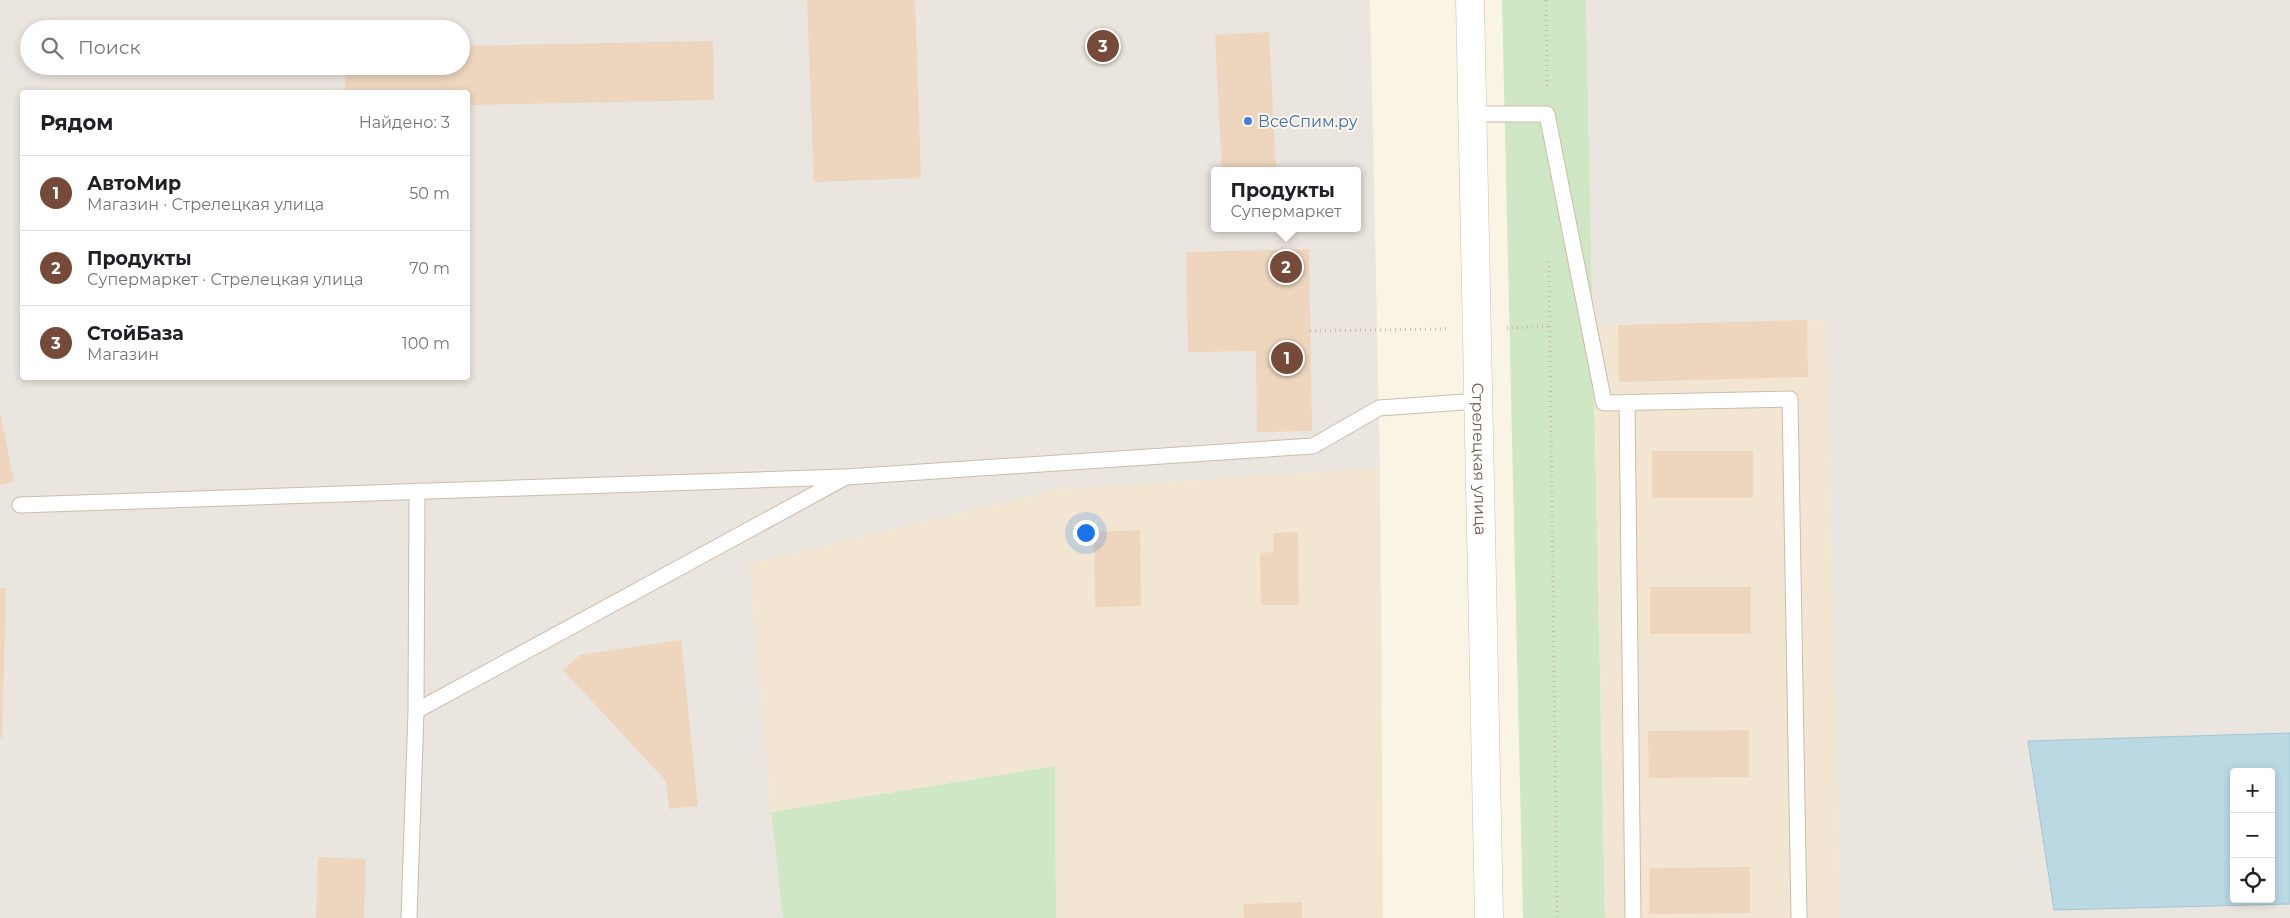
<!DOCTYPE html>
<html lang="ru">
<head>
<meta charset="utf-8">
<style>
	:root { --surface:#fff; --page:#f2f2f2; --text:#202124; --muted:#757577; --line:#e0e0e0; --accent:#754a38 }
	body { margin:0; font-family:Montserrat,sans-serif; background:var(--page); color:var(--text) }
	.controls { position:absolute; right:15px; bottom:15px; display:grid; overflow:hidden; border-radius:5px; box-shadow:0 2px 8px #0003 }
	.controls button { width:45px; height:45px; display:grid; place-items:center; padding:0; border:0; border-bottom:1px solid var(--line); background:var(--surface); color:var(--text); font:25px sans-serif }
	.you { position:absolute; left:1085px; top:532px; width:18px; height:18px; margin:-12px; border:4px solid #fff; border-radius:50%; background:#1a73e8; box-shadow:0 0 0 8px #1a73e833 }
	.badge { display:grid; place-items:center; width:32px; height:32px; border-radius:50%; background:var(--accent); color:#fff; font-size:16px; font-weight:700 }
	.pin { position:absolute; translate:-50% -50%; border:2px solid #fff; box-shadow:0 1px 5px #0006 }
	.popup { position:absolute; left:1211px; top:167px; width:150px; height:65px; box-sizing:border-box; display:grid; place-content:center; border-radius:5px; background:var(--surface); filter:drop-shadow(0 1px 4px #0005); font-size:16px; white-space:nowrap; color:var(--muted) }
	.popup b { font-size:19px; color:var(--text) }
	.popup::after { content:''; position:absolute; left:50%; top:100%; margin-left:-10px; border:10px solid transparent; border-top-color:var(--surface) }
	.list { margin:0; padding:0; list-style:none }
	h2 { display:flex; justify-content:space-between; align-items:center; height:65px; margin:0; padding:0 20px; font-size:21px }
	h2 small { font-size:16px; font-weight:400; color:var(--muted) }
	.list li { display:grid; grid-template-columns:32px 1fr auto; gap:15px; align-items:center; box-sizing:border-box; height:75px; padding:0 20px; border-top:1px solid var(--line) }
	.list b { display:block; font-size:19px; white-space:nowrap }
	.list p { margin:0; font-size:16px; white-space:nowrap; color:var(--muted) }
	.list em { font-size:16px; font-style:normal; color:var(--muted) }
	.icon { flex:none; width:28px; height:28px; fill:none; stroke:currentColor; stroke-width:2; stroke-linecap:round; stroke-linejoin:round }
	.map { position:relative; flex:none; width:2290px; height:918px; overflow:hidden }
	.search { position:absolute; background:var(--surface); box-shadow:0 2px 8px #0003; left:20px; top:20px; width:450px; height:55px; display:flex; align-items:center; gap:12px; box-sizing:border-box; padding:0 18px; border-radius:28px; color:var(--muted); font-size:19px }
	.panel { position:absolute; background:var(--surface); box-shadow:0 2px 8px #0003; left:20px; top:90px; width:450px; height:290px; border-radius:5px }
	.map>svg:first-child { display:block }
	.residential { fill:#f2e6d3 }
	.industrial { fill:#eae5de; fill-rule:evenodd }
	.green { fill:#cfe7c4 }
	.water { fill:#bad9e3; stroke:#a1c7d4; fill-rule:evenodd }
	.building { fill:#eed5be }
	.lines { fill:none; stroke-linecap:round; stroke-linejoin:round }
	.lane-casing { stroke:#cbbcab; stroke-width:17 }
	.secondary-casing { stroke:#cebdaa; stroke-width:29 }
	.path { stroke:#d3b9a1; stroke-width:3; stroke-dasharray:1 4; stroke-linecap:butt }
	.lane { stroke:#fff; stroke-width:15 }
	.secondary { stroke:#fff; stroke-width:28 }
	.shop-dot { fill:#3f7fe0; stroke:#fef8ea; stroke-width:2 }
	.labels { text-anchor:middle; stroke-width:4; stroke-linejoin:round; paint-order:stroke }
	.shop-label { font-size:16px; fill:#366cbe; stroke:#fef8ea; text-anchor:start }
	.street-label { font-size:16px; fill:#715c4c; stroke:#fef8ea }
</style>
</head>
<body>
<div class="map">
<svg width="2290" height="918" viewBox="0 0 2290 918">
	<rect width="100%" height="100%" fill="#faf4e4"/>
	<path class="residential" d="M1826,320L1841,918H1605L1593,325Z
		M1380,468L1383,918H1056L1055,766L771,812L749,564L1058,489Z"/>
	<path class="industrial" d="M0,0H1370L1380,468L1058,489L749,564L771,812L783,918H0ZM29,29H461V66H29ZM22,92H468V378H22ZM1215,171H1357V228H1215Z
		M1586,0H2290V918H1841L1826,320L1593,325ZM2234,772H2271V899H2234Z"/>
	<path class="green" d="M1502,0H1586L1605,918H1523Z
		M1055,766L1056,918H783L771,812Z"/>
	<path class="water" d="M2290,733V904L2054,910L2028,741ZM2234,772H2271V899H2234Z"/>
	<path class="building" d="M807,0H915L921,178L814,182Z
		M1269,32L1276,171H1222L1215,35Z
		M713,41L714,100L468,105V92H345V66H461V46Z
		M1309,249L1312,431L1257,432L1256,351L1188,352L1186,252Z
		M1807,320L1808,377L1619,382L1618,325Z
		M0,411L14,482L0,485Z
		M1652,451H1753V498H1652Z
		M1140,530L1141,606L1095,607L1094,532Z
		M1298,532L1299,605H1261L1260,553L1273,552V533Z
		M1650,587H1751V634H1650Z
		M0,588H6L2,738H0Z
		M681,640L698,806L669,809L666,781L563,670L580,655Z
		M1749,730V777L1649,778L1648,731Z
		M318,857L366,859L364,918H316Z
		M1750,867V913L1649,914V868Z
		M1302,902V918H1244L1243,904Z"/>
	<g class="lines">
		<g class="lane-casing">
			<path id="lane" d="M1473,114H1547L1604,403L1790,399L1799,918
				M1627,402L1633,918
				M20,505L842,477
				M416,711L846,477L1313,446L1379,408L1478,401
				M409,918L416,711L417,491"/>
		</g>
		<g class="secondary-casing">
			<g id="secondary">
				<path id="s1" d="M1470,0L1489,918"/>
			</g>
		</g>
		<path class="path" d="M1546,0L1547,90
			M1549,261L1557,918
			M1507,328L1549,326
			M1310,331L1446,329"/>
		<use href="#lane" class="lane"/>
		<use href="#secondary" class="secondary"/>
	</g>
	<circle class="shop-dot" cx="1248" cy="121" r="5"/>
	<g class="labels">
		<g class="shop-label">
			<text x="1258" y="127">ВсеСпим.ру</text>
		</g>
		<g class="street-label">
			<text dy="6" stroke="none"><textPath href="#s1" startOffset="459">Стрелецкая улица</textPath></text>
		</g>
	</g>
</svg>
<div class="controls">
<button>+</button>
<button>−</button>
<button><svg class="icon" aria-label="locate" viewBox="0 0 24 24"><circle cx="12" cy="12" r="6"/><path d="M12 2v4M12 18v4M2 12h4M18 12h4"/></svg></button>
</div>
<div class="you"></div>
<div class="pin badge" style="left:1287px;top:358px">1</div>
<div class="pin badge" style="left:1286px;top:267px">2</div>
<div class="popup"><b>Продукты</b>Супермаркет</div>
<div class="pin badge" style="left:1103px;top:46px">3</div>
<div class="search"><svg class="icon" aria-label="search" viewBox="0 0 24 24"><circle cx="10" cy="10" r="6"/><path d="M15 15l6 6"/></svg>Поиск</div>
<section class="panel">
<h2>Рядом<small>Найдено: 3</small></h2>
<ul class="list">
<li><span class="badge">1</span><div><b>АвтоМир</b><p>Магазин · Стрелецкая улица</p></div><em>50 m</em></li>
<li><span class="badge">2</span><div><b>Продукты</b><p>Супермаркет · Стрелецкая улица</p></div><em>70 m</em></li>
<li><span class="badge">3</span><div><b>СтойБаза</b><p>Магазин</p></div><em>100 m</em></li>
</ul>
</section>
</div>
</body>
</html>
